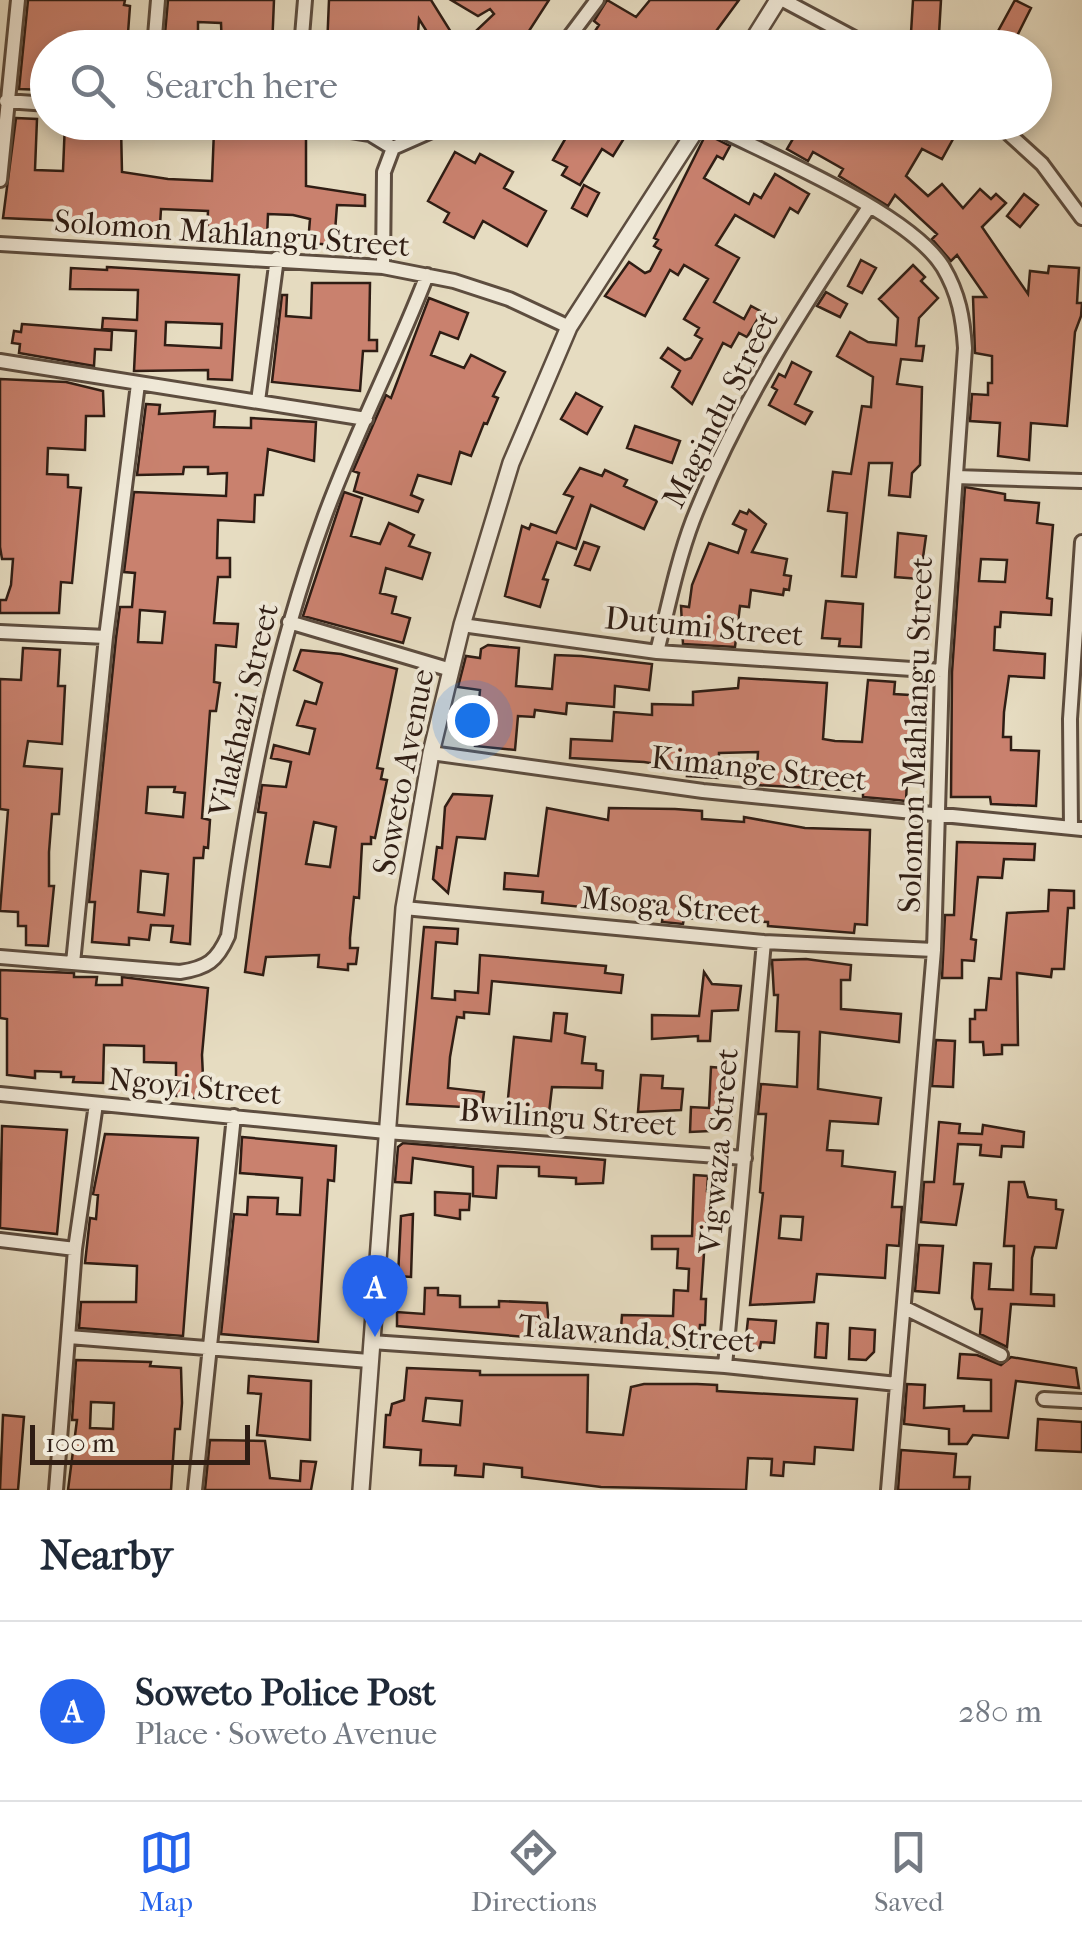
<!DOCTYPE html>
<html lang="en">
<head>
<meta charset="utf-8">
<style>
	:root { --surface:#fff; --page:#f6f6f7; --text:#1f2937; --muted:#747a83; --line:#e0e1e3; --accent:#2563eb }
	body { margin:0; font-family:"IM FELL French Canon",serif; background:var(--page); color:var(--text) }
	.scale { position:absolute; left:30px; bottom:25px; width:220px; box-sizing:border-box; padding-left:10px; border:5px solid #2f1d14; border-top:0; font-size:28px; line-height:35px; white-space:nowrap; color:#2f1d14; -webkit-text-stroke:8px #efe8d7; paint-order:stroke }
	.you { position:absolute; left:472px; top:720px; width:35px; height:35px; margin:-25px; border:8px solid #fff; border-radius:50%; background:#1a73e8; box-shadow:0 0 0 15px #1a73e833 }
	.badge { display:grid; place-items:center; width:65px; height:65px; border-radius:50%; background:var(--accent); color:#fff; font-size:32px; font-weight:700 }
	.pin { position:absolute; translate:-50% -82px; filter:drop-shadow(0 2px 5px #0008) }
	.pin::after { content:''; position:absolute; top:52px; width:35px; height:30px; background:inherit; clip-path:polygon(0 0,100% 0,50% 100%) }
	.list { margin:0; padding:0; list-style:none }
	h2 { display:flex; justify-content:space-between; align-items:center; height:130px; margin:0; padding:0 40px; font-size:42px }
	h2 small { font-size:32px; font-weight:400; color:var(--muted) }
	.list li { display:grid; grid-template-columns:65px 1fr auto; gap:30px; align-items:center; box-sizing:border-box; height:180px; padding:0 40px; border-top:2px solid var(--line) }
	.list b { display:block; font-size:38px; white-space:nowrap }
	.list p { margin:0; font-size:32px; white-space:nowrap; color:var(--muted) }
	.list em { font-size:32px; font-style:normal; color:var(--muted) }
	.icon { flex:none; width:55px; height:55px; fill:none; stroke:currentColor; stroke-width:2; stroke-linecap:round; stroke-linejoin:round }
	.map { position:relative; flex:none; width:1082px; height:1490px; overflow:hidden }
	.search { position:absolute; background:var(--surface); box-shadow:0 5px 15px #0003; left:30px; right:30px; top:30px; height:110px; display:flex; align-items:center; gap:25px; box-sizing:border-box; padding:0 35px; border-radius:55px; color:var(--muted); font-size:38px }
	.sheet { height:310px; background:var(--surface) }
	nav { display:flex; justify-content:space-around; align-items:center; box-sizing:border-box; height:140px; border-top:2px solid var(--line); background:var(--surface); font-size:28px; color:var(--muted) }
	nav a { display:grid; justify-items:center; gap:5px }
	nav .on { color:var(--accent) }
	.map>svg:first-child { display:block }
	.building { fill:#c9816e; stroke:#2f1d14; stroke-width:2.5; fill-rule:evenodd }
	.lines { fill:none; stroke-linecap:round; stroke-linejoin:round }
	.minor-casing { stroke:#5d4d3f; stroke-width:18 }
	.tertiary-casing { stroke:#5d4d3f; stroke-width:20 }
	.minor { stroke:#efe8d7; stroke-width:12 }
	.tertiary { stroke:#efe8d7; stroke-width:15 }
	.labels { text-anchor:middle; stroke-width:8; stroke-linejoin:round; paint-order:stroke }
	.street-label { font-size:32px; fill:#2f1d14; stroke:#efe8d7 }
</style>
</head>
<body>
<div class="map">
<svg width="1082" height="1490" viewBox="0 0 1082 1490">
	<rect width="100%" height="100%" fill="#e6dcc1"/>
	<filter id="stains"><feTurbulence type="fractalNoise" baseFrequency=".002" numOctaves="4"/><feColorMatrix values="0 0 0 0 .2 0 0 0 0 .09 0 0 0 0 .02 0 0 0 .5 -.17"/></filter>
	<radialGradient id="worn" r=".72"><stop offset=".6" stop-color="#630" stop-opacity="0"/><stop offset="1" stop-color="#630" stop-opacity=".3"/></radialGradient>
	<path class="building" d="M28,0H125L124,5L130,6L128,33L121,32L120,48H48L45,90L19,89Z
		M168,0H274L272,48H222L221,23L198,22V45H164Z
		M329,0H431L451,32L434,43L419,19L417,48H327Z
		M451,0H549L518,48H458L494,14L490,9L478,16Z
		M607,0L636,17L650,0H739L714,34L720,38L713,48H699L691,42L687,48H584L599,25L594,21Z
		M913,0H941L939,34L911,33Z
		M1015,0L1031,8L1014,42L997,33Z
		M16,118L37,119L35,170L63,171L65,122L121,127L122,172L168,179L212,181L214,130L306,138V186L365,195V206L337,205L334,245L308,243L310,219L293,215L268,214L267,237L207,234L208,211L161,209L160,225L3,218Z
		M575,122H611L628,132L613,156L602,149L580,185L562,175L567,167L553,160Z
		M767,122H920L935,132L944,122L958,130L942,159L922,149L906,176L928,196L942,184L963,208L980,189L991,199L996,194L1006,203L982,227L1028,294L1030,271L1048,273L1049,266L1079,268L1077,303H1082L1081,316L1075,332L1067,426L1031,423L1029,460L998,456L1000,423L970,421L972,394L988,395V383H992V356L975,353L973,297H986L957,255L951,261L932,239L937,234L895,195L888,206L839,176L843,169L813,152L808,161L787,149L794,137Z
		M706,134L730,146L723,159L717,156L704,178L749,204L754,194L761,198L775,174L809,194L798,213L790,208L774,237L735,215L716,245L739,258L714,302L744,319L751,306L762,312L747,337L739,333L731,347L723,343L692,404L672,387L680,371L661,358L668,348L685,360L691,358L702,339L695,335L699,328L684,319L708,279L684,265L678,275L670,270L645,316L605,296L629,262L645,273L650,271L661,250L654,246L658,240L654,238Z
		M455,152L475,163L480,154L513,172L504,188L546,211L527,246L483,221L474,238L444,222L449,213L428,201Z
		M584,185L599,193L587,216L572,208Z
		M1024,194L1038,205L1020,227L1007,216Z
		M861,260L876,268L862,293L848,286Z
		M913,265L925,277L921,281L938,298L919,318L916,346H924L922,361L901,359L897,384L922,387L920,465L912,473L910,497L889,495L892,463H869L856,577L842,576L847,513L828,511L833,472L851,474L862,406L871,407L873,377L837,356L850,332L868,342L896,345L898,318L879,299Z
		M107,267L239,275L232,380L208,379V370L134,371L136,331L102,329L103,318L137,320L138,290L70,289L71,268L107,270ZM166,322L222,324L221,348L165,345Z
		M312,283H370L369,340H377V351H363L360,391L272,382L282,295H287L286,316L311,318Z
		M826,292L847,304L840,317L817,306Z
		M429,298L468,313L458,339L440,332L431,355L464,368L471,355L505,372L493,396L498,398L487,424L484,423L471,456L460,452L451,484L418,475L411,495L423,500L418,512L354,491L359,473L353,471L386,395L391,398Z
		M22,324L112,331L111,350L95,349L94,366L19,353L20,344L12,343L14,331L21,332Z
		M792,362L811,372L795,404L812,412L805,424L769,405L777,390L772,387L779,374L785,377Z
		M0,379L66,382L103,391L104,416H86L85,450L48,448L47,474L68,475V487L81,488L72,583L61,582L59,613H0V600H6L11,585L13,559H2L0,547Z
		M576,393L602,407L587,434L561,419Z
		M146,404L160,405L159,414L215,411L214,427L251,428V418L316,422L314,461L268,449L263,495H255L254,522L218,520L217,558H230V577H218L214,623L238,624L236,647L216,645L214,682L220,683L216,711H210L202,818L210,820L208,848L204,847L203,858H194L190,944L171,942L173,926L151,925L149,940L129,938V945L92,942L95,902H89L116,638L120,607H132L135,573L124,572L134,492L226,496L227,473L208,474V467H184L183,474L137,475ZM140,610L165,612L162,643L138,642ZM148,787H175L174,792L185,793L183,817L146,813ZM141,871L168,874L164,915L138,912Z
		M635,426L680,441L672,463L627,448Z
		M580,468L602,476L605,470L627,480L624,486L657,501L644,529L591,505L576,549L557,542L543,579L548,580L540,607L505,596L522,526L529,529L531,524L556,533L573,497L564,494Z
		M965,487L1005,494V500L1039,503L1037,523L1053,525L1047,598L1052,599L1051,615L1001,612L1000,627H995L994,650L1045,654L1044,678L1009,676L1004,712L1003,737H1011V750L1039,751L1036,806L991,804L990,797H951L952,672ZM981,559L1007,560L1005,582L979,581Z
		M344,492L362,498L351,536L380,544L389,523L414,535L409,546L430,553L422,579L386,568L380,593L396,597L392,613L410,618L403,643L303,616Z
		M749,510L766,524L752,552L787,559L784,575L791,576L789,590L784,589L783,595L751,590L749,607L740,606L735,647L683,644L681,606L689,607L692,585L709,543L738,553L746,530L733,524L740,511L747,514Z
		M898,533L926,536L920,579L895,577Z
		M584,542L599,547L590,570L575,565Z
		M826,601L863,604L861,647L839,646L840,639L822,638Z
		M488,645L519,648L516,686L552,689L555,655L581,656L652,664L649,690L615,686L614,707L567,703L566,714L535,710L534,717L518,716L515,750L475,746L480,690L458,687L466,656L480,658L481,649Z
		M23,648L60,650L58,686H65L62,744L28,741L24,766L62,769L59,814H52L49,852V886H54L48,946L26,945V926H18V912L0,911L8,810L0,809V679L21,680Z
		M301,650L341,654L397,669L377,768L383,769L381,779L387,780L375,838L371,837V844H362L359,898L354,897L350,938V948H358L356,964H348V970L318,967L319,955L266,957L263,975L245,972L266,813L258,812L262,785L286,787L291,762L271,758L274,745L309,754L315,729L297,725L305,701L316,704L322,683L294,670ZM314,822L336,827L330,867L306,864Z
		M739,678L827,683L823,739L835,741L862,742L868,680L895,682L894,694L927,696L921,781L907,780L906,801L897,800L863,797V791L756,785L758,752L719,753L718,778L687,776L688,769L644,762L570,758L571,739L612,741L614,712L652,715V704L693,705V692L738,688Z
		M453,794L492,796L485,839L457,837L448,893L433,879L437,847L442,848L445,807Z
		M547,808L608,820L609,808L675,809L702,811V819L744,822V817L805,828L870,830L867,925L855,924L854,933L768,926V922L684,918L683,924L662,922L663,915L542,903L543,892L504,889L505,873L538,876Z
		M957,842L1035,844L1034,860L1004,859L1002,878L978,877L971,939L976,940L974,961L962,960V978H942L945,915H954Z
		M1049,890L1074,891V908H1068L1064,969H1052L1051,977L1017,973L1018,1045H1002V1054L984,1055L983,1042H970V1019H975V1010H986L989,978L1001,979L1007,913L1048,911Z
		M424,927L458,929L457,944L436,942L432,998L455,1000V991L478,993L480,955L606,966L605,973L623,975L621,993L492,981L489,1014L464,1012V1018L457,1017L450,1057L448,1088L484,1092L482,1108L407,1104Z
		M806,959L851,965L850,980H841V1009L901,1014L899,1042L820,1032L818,1089L881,1098L878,1124L830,1121L827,1150L843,1151L842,1166L895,1172L892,1207H902L899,1246L887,1245L885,1278L817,1274L814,1302L750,1305L763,1193L760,1192L766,1114H758L761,1084L797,1087L799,1032L776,1031L778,995H774L772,960ZM781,1216L803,1217L801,1240L779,1238Z
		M0,970L74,973V977H97L96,985H122V977L208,988L202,1055L204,1099L176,1096V1063L144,1062V1046L104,1045L103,1083L73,1082L74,1077H61V1072L35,1071V1078L7,1075V1019L0,1018Z
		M704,972L712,984L741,986L738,1010L712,1011L710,1041H698V1036L652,1039V1015L699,1016Z
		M554,1013L567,1014L565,1033L585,1037L582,1063L596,1064V1070L603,1071L602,1088L552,1087L549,1113L507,1109L514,1037L551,1041Z
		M936,1040L955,1041L953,1087L932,1086Z
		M711,1067L723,1068L721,1109H732L731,1130L690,1132L691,1107L709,1108Z
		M641,1075L663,1076L662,1088L683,1089L681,1110L638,1112Z
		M939,1122L960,1124L959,1133L982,1134L983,1125L1024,1132L1023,1147L1002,1146L1001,1157L980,1155L981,1145L958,1144L954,1184H963L956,1225L921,1222L924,1182H934Z
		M2,1126L67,1130L57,1234L0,1228Z
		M105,1134L198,1138L183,1336L79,1328L81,1302H136L137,1266L85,1263L90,1218L96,1219L98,1195L93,1194Z
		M242,1137L336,1146L334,1181L328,1180L318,1342L221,1334L234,1214L247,1215L248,1197L278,1198L277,1214L300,1215L302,1178L240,1173Z
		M403,1143L605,1160L603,1183L576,1184V1178L539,1176V1167L498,1166L496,1198L473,1196V1167L413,1158L411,1183L395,1182L398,1147Z
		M694,1175L708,1176L707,1191H714L713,1208H708L706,1223L701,1299H706L705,1325H700L699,1337L689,1336L688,1349L581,1340L582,1329H621L622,1315L673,1316L674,1290L688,1291L689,1269L677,1268L678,1249H652V1236H692Z
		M1009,1182H1024L1028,1197L1056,1200V1209L1063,1210L1056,1248L1035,1247L1032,1258L1031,1294L1054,1295V1306L1011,1304L1007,1347L980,1334L982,1309H975L972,1298L974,1263L991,1264L989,1289L1013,1290L1014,1246H1004Z
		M435,1192L470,1194L469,1210H460V1219L435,1215Z
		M413,1214L411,1277L398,1276L401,1216Z
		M919,1245L943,1246L939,1293L915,1291Z
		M425,1288H438V1295L460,1296V1307H499V1301L547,1303L550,1339L397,1326V1312L424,1314Z
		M748,1319L776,1321L774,1343L761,1342L760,1348L745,1347Z
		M817,1323L828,1324L826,1358L815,1357Z
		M850,1328L875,1330L874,1352L866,1360L849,1359Z
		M960,1354L977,1355L1001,1365L1011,1357L1076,1368L1079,1388L1016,1381L1008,1438L973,1435L967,1444H949V1429L904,1424L907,1384L925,1385L924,1408L964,1406V1411H991V1380L958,1378Z
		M76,1360L151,1362L150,1366L181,1368L182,1403L180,1429H175L171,1490H68L77,1420H72ZM91,1402L114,1403L113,1429L90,1428Z
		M407,1368L480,1371V1375H588L587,1432L623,1435L631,1387L644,1384H697L717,1385V1391L857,1399L853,1450L815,1447L814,1464L784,1462L783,1476L771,1475L772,1459L748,1458L746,1490L601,1487L522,1477V1468L484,1464L483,1477L455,1475L456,1466L420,1465L421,1450L384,1447L386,1415H390L392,1404L404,1400ZM426,1398L462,1401L460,1425L423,1421Z
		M249,1376L311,1381L310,1440L257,1435L261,1394L248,1393Z
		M3,1415L24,1417L18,1490H0Z
		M1038,1419L1082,1422V1452L1036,1450Z
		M210,1440L265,1441L270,1478L300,1481L301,1461L316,1462L311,1490H205Z
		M901,1450L956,1454L954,1477H970L969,1490H898Z"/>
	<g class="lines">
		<g class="minor-casing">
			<path id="minor" d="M783,0L873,48
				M154,48L158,0
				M301,48L305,0
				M561,48L597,0
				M6,101L48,104
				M295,122L370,134L393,148
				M704,122C766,154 908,211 943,267C959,294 963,318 965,348L942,671L934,950L888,1490
				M996,122L1042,164L1082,218
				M0,180L18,0
				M0,244L383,267L454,281L509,299L569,327
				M383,267L384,172L393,148L452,122
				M0,361L366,419
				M258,401L277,258
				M956,477L1082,481
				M289,622L451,670
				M462,625L657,652L942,671
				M0,632L106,637
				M657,652C668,608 677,562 693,520C738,406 802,308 869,207
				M431,753L703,791L1082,829
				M1071,828L1070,719L1082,542
				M404,908L764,942L934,950
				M0,957L180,972C207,968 217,961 228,936C247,794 274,656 323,521C353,437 395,358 427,275
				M73,963L106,637L138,384
				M0,1094L386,1132L745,1158
				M0,1240L75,1249
				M905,1308L1001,1355
				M69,1337L369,1361
				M371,1342L725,1366L897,1384
				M725,1366L764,942
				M1044,1399L1082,1401
				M56,1490L75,1249L96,1104
				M195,1490L234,1116"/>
		</g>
		<g class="tertiary-casing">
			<path id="tertiary" d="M748,48L778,0
				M361,1490L404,908L431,753L462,625L511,463L569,327L701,122"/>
		</g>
		<use href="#minor" class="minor"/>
		<use href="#tertiary" class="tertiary"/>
	</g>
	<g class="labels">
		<g class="street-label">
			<text transform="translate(232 233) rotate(4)" y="11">Solomon Mahlangu Street</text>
			<text transform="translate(720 409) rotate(-63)" y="11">Magindu Street</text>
			<text transform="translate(704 626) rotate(5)" y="11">Dutumi Street</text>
			<text transform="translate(243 710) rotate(-77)" y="11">Vilakhazi Street</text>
			<text transform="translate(915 735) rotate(-88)" y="11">Solomon Mahlangu Street</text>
			<text transform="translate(759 768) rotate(6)" y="11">Kimange Street</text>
			<text transform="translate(403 772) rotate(-79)" y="11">Soweto Avenue</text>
			<text transform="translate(671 905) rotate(5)" y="11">Msoga Street</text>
			<text transform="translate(195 1086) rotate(5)" y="11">Ngoyi Street</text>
			<text transform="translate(568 1117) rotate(4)" y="11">Bwilingu Street</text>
			<text transform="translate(718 1151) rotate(-85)" y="11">Vigwaza Street</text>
			<text transform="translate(637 1333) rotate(4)" y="11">Talawanda Street</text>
		</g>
	</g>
	<rect width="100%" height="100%" filter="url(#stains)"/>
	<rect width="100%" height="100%" fill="url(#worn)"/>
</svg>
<div class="scale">100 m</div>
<div class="you"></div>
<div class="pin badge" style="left:375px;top:1337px">A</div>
<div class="search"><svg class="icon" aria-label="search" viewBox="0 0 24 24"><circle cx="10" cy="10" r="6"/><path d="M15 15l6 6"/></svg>Search here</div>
</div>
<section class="sheet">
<h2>Nearby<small></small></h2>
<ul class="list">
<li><span class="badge">A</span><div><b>Soweto Police Post</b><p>Place · Soweto Avenue</p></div><em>280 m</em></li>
</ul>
</section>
<nav>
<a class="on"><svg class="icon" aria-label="map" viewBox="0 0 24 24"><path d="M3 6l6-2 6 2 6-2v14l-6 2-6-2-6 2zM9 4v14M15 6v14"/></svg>Map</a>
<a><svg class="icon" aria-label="directions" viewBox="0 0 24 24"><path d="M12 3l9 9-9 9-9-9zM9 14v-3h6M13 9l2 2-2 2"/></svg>Directions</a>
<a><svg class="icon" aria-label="saved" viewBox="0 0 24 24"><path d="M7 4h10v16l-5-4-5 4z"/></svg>Saved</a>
</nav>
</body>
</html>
